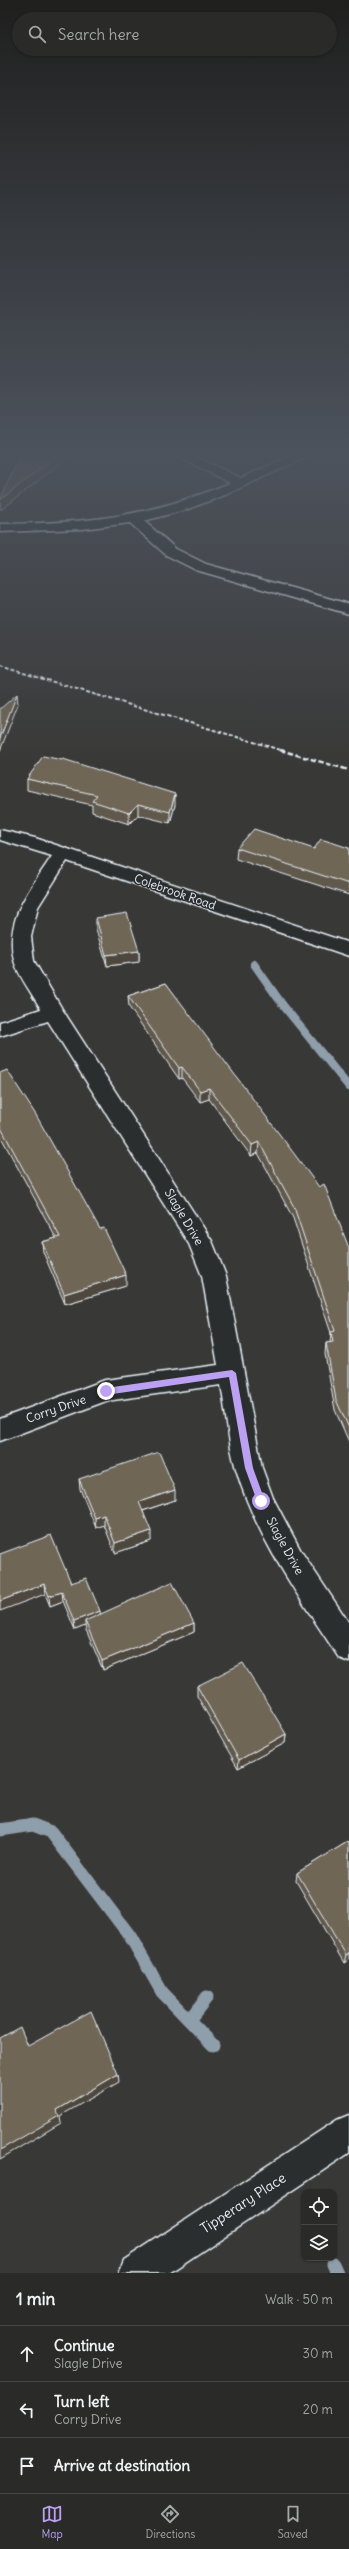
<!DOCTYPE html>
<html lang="en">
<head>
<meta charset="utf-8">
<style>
	:root { --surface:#2a2a28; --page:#363634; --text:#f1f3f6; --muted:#a5a7a8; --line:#464645; --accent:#bca0f2 }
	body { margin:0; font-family:Delius,sans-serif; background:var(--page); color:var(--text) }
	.controls { position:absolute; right:12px; bottom:12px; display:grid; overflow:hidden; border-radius:8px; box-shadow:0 1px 3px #0004 }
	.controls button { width:36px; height:36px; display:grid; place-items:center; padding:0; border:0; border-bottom:1px solid var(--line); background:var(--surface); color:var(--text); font:20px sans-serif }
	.stop { position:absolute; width:12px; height:12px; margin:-9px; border:3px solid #bca0f2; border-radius:50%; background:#fff }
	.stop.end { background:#bca0f2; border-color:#fff; box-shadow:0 1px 4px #0008 }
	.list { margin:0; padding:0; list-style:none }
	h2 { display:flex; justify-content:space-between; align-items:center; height:52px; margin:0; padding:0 16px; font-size:17px }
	h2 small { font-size:13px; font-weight:400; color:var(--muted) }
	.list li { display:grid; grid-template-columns:26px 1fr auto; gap:12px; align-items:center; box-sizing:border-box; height:56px; padding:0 16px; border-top:1px solid var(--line) }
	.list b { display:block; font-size:15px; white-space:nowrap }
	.list p { margin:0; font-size:13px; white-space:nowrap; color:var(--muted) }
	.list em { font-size:13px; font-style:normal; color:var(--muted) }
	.icon { flex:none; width:22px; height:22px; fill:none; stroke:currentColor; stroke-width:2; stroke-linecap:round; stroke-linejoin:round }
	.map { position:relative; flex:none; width:349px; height:2273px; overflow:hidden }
	.search { position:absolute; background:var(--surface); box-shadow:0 1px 3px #0004; left:12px; right:12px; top:12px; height:44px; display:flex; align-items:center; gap:10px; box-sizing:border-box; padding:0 14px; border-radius:22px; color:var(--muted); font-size:15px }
	.sheet { height:220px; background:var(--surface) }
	nav { display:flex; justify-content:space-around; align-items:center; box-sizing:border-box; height:56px; border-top:1px solid var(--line); background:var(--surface); font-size:11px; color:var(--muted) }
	nav a { display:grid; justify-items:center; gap:2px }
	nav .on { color:var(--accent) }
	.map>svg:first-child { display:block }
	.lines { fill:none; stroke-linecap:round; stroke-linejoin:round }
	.stream-far1 { stroke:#8f9eab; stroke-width:8 }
	.stream { stroke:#8f9eab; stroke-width:13 }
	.street-casing { stroke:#e8f1f8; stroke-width:3 }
	.secondary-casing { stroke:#e8f1f8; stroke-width:3 }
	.street { fill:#2a2d2e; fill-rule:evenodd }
	.secondary { fill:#2a2d2e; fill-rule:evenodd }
	.rail-far1 { stroke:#e8f1f8; stroke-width:2; stroke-dasharray:4 2; stroke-linecap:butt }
	.rail { stroke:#e8f1f8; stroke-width:2.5; stroke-dasharray:5.5 2.5; stroke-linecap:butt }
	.wall { fill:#60584b; stroke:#e8f1f8 }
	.shaded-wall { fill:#4e473d; stroke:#e8f1f8 }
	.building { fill:#706657; stroke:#e8f1f8 }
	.route { fill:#bca0f2 }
	.labels { text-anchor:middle; stroke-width:3; stroke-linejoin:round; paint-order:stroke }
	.street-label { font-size:12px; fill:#e8f1f8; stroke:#2a2d2e }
	.near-street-label { font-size:14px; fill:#e8f1f8; stroke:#2a2d2e }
</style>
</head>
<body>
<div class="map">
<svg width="349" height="2273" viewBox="0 0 349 2273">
	<rect width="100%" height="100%" fill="#383836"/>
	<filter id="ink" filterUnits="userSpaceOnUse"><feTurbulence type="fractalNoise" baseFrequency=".025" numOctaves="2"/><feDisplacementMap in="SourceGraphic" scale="8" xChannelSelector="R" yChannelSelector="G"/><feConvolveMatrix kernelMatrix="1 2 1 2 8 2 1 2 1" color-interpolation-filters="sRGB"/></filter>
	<g filter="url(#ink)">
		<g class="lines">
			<path class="stream-far1" d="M254,964L282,1004L349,1087"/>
			<path class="stream" d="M0,1830L33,1825L51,1832L130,1936L162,1992L213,2045
				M189,2020L207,1997
				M333,2264L337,2273"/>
			<g class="street-casing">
				<path id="street" d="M169,452H186L241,478L299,452H317L225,495L188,509L144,521L176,549L206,564L349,604V614L196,570L166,555L130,523L82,529L0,532V524C87,523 149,517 230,483Z
					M0,830L35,838L349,943V956L67,861L38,907L31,937L34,961L62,1009L212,1241L226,1276L262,1468L273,1498L301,1551L349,1623V1662L339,1658C300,1598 256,1538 236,1469C228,1442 226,1412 221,1385L106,1401L0,1441V1419L105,1380L218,1365L202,1276L189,1244L48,1021L0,1036V1022L41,1009C33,995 17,974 14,960C4,919 31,888 52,856L0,840Z"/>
			</g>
			<g class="secondary-casing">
				<path id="secondary" d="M349,2115V2153L169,2273H119L124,2260L337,2120Z"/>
			</g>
			<use href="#street" class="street"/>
			<use href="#secondary" class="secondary"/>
			<path class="rail-far1" d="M0,666L284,751"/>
			<path class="rail" d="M280,750L349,770"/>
		</g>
		<path class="wall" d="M27,779L175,805L170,823L138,815L129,824L92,812V805L27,790Z
			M237,848L314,849L349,848V895L236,859Z
			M96,918L139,951V962L107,966L96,929Z
			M166,983L349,1248V1442L335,1410L325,1354L326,1343H330L331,1333L293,1218L258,1153L251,1156L209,1099L200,1102L182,1078L179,1079L129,1007L128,996Z
			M0,1073L126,1286L65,1304L43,1252L42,1242L56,1238L1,1137H0Z
			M79,1479L175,1500L143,1511L151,1541L115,1553L104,1525L96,1528L80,1489Z
			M0,1554L71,1583L100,1614L194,1623V1632L103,1670L86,1630L85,1626L75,1630L63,1601L50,1606L45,1594Z
			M197,1686L286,1734L285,1743L238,1768L197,1696Z
			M349,1841V1959L344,1963L296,1881L297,1873Z"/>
		<path class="shaded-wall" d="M62,452H75L1,510L0,500Z
			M17,694L18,704L0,751V738Z
			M175,794V805L170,823V812Z
			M138,804V815L129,824V813Z
			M139,951V962L107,966L106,955Z
			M182,1067V1078L179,1079V1068Z
			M209,1088V1099L200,1102V1091Z
			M259,1142L258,1153L251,1156L252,1145Z
			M126,1275V1286L65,1304L64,1294Z
			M175,1490V1500L139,1512V1502Z
			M104,1515V1525L96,1528L95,1518Z
			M151,1531V1541L115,1553V1543Z
			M44,1584L45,1594L0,1611V1601Z
			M62,1592L63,1601L50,1606L49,1596Z
			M100,1611L101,1620L85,1621V1626L75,1630L74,1621Z
			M194,1623V1632L103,1670L102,1661Z
			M286,1734L285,1743L238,1768L239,1760Z
			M349,1953V1959L344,1963L346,1955Z
			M118,2074L119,2082L60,2116L61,2123L0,2159V2150L57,2110Z"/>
		<path class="building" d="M23,452H62L0,500L20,455Z
			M17,694L0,738V709Z
			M43,756L62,760L63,759L175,794L170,812L138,804L129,813L92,801L97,795L27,779Z
			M254,829L314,849L321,839L349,848V884L237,848Z
			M127,913L139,951L106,955L96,918Z
			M166,983L319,1187L324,1184L349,1248V1428L336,1400L326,1343L333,1342L331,1332L335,1331L294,1207L259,1142L252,1145L209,1088L200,1091L182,1067L179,1068L128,996Z
			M7,1070L36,1115L100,1229L104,1228L126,1275L64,1294L42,1242L60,1237L0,1126V1073Z
			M159,1452L175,1490L139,1502L151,1531L115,1543L104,1515L95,1518L79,1479Z
			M51,1535L71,1583L86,1578L100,1611L74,1621L62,1592L49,1596L44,1584L0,1601V1554Z
			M172,1582L194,1623L102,1661L85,1621Z
			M243,1663L286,1734L239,1760L197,1686Z
			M349,1841V1953L346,1955L297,1873Z
			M91,2011L118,2074L57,2110L59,2116L0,2150V2038L20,2027L28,2046Z"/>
	</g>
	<linearGradient id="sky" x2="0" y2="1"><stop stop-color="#1f1f1e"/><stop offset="0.59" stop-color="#4d535d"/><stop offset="1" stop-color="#4d535d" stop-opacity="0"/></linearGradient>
	<rect width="349" height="771" fill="url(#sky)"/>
	<path class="route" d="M232,1370L236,1373L253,1468L265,1501L261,1504L257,1501L245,1468L229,1377L106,1395L102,1391L106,1388Z"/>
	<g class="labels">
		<g class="street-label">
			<text transform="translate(175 892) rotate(19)" y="4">Colebrook Road</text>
			<text transform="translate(184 1217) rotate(59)" y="4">Slagle Drive</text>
			<text transform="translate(56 1409) rotate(-19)" y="4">Corry Drive</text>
			<text transform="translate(285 1546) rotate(61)" y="4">Slagle Drive</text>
		</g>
		<g class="near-street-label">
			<text transform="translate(243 2203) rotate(-33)" y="5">Tipperary Place</text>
		</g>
	</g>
</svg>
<div class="controls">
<button><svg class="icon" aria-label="locate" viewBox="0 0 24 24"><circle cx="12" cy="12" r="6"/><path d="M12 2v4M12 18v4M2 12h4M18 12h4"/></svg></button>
<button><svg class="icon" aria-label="layers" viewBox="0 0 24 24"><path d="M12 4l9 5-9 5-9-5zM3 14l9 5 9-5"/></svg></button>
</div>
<div class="stop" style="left:261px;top:1501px"></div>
<div class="stop end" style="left:106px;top:1391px"></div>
<div class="search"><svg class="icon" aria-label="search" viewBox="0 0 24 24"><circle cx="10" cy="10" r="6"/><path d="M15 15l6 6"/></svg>Search here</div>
</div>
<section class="sheet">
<h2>1 min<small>Walk · 50 m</small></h2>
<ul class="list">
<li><svg class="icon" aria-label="ahead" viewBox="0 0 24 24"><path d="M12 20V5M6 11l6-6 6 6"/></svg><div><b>Continue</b><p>Slagle Drive</p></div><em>30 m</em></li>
<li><svg class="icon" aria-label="left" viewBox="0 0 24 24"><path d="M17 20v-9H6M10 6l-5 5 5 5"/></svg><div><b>Turn left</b><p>Corry Drive</p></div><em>20 m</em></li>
<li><svg class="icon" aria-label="arrive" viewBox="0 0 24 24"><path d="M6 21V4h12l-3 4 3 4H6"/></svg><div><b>Arrive at destination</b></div></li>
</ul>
</section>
<nav>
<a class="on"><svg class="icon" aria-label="map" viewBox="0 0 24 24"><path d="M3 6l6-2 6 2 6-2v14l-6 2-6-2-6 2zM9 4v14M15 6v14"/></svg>Map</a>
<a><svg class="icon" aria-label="directions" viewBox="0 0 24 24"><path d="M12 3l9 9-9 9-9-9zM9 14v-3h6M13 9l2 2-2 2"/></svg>Directions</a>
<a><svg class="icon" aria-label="saved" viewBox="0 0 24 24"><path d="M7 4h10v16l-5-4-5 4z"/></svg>Saved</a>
</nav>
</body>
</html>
